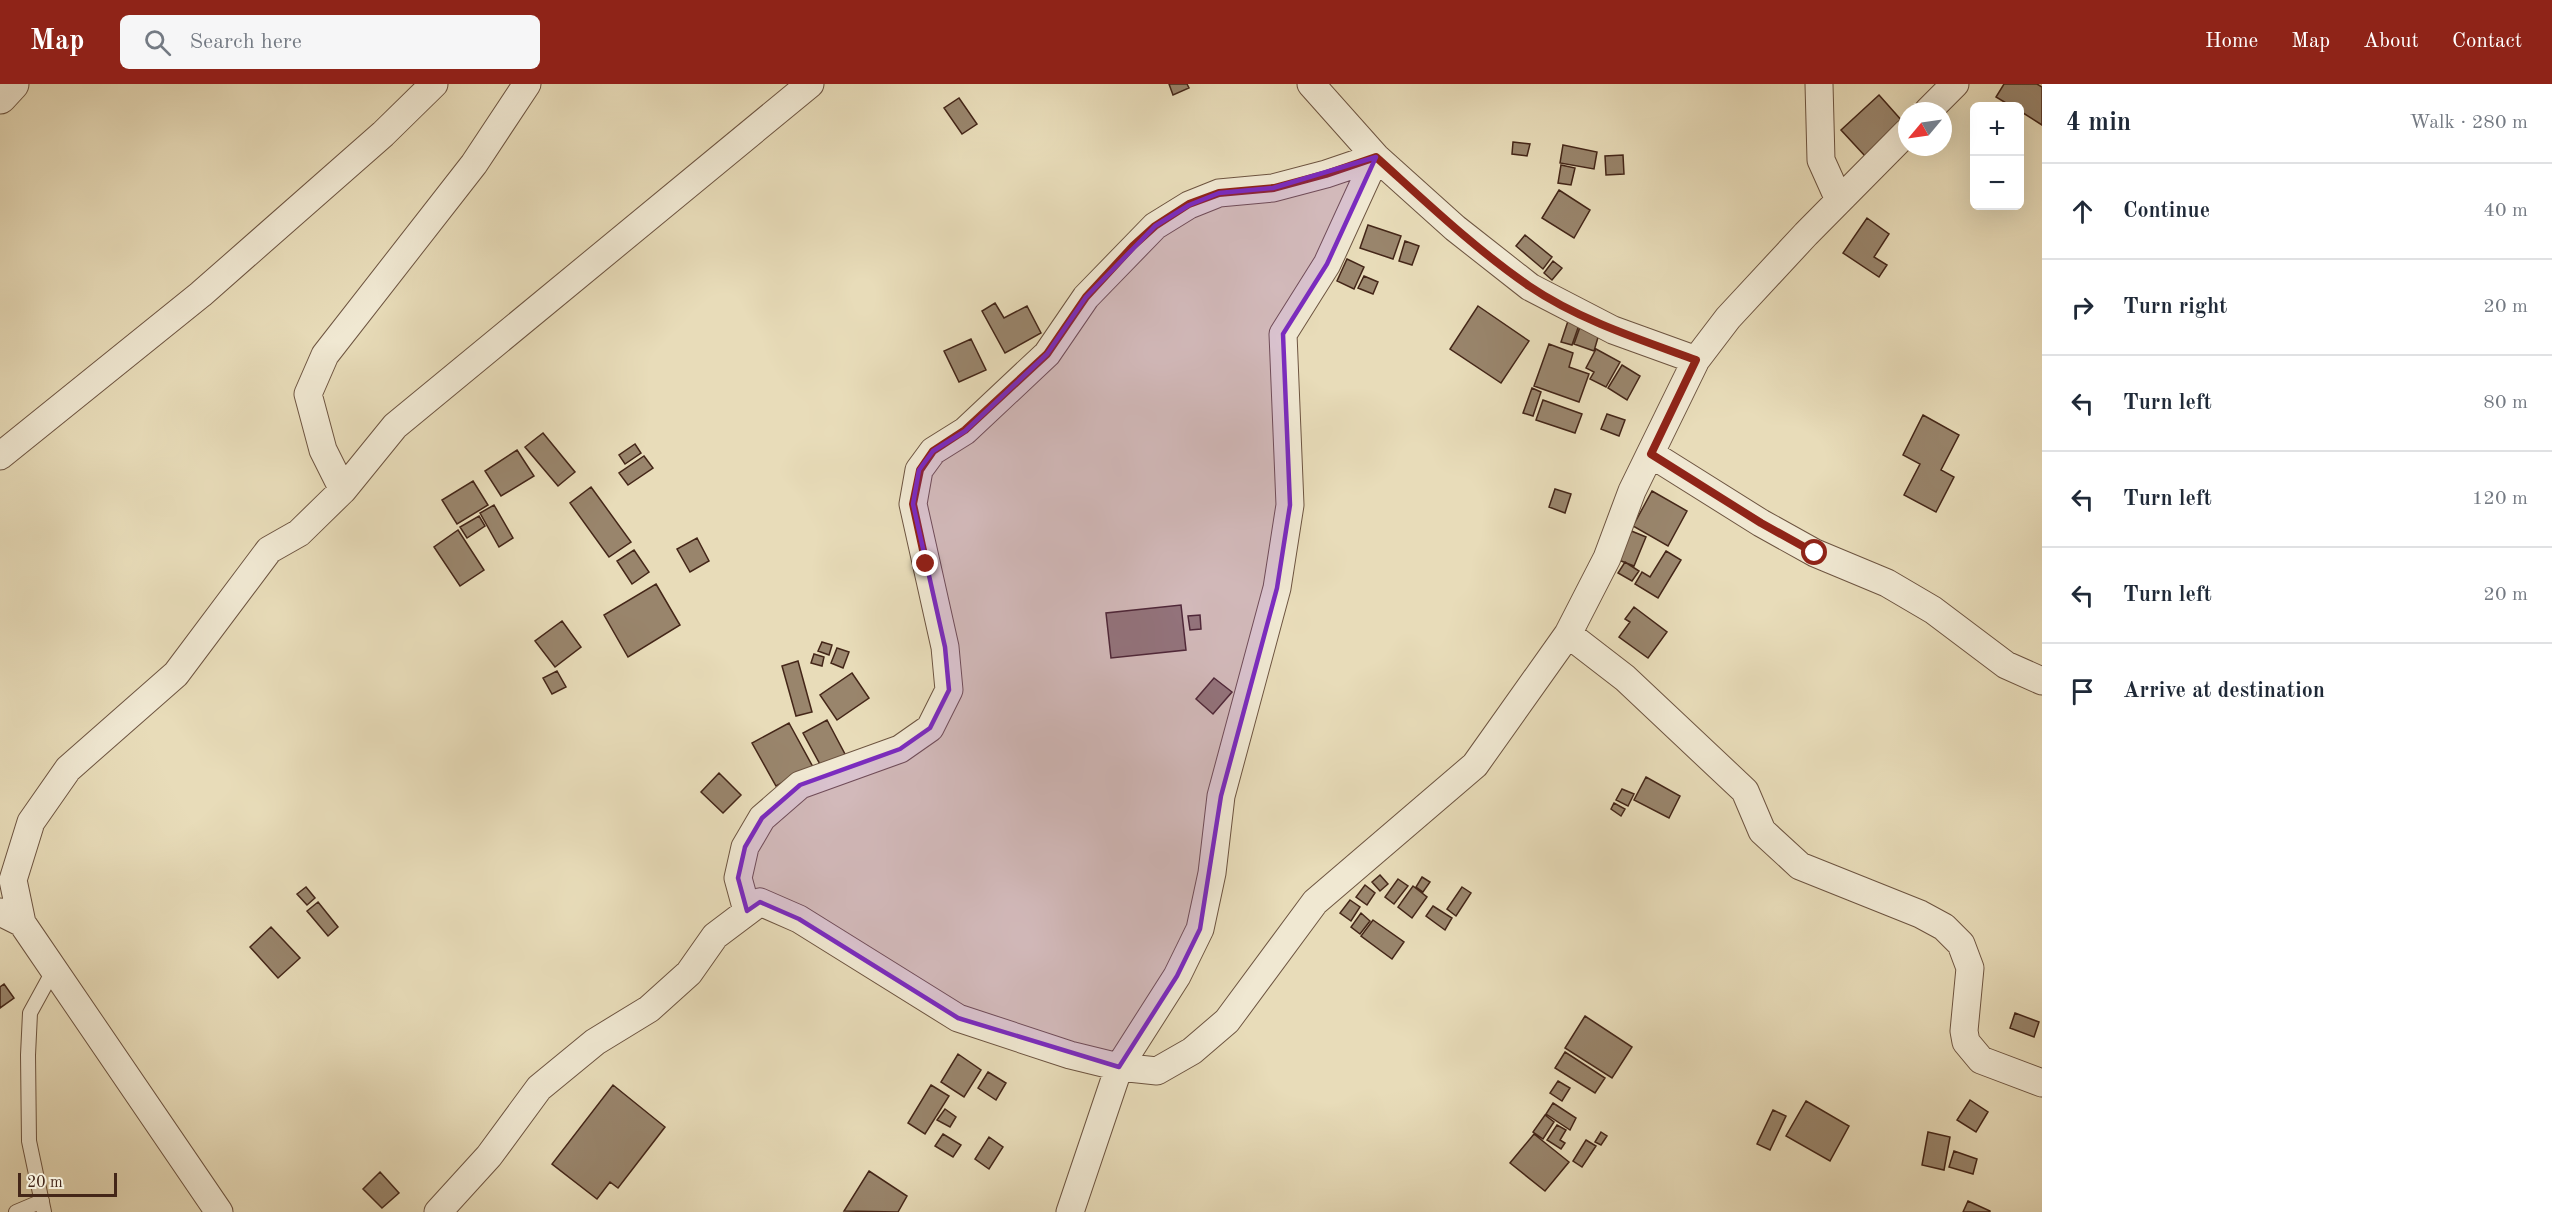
<!DOCTYPE html>
<html lang="en">
<head>
<meta charset="utf-8">
<style>
	:root { --surface:#fff; --page:#f6f6f7; --text:#1f2937; --muted:#747a83; --line:#e0e1e3; --accent:#8f2418 }
	body { margin:0; font-family:"Old Standard TT",serif; background:var(--page); color:var(--text) }
	.controls { position:absolute; right:18px; top:18px; display:grid; overflow:hidden; border-radius:9px; box-shadow:0 6px 24px #0002 }
	.controls button { width:54px; height:54px; display:grid; place-items:center; padding:0; border:0; border-bottom:2px solid var(--line); background:var(--surface); color:var(--text); font:30px sans-serif }
	.compass { position:absolute; left:1898px; top:18px; width:54px; height:54px; border-radius:50%; background:var(--surface); box-shadow:0 6px 24px #0002; rotate:241deg }
	.scale { position:absolute; left:18px; bottom:15px; width:99px; box-sizing:border-box; padding-left:6px; border:3px solid #442618; border-top:0; font-size:16px; line-height:21px; white-space:nowrap; color:#442618; -webkit-text-stroke:4px #f0e8d2; paint-order:stroke }
	.stop { position:absolute; width:18px; height:18px; margin:-14px; border:4px solid #8f2418; border-radius:50%; background:#fff }
	.stop.end { background:#8f2418; border-color:#fff; box-shadow:0 2px 6px #0008 }
	.list { margin:0; padding:0; list-style:none }
	h2 { display:flex; justify-content:space-between; align-items:center; height:78px; margin:0; padding:0 24px; font-size:26px }
	h2 small { font-size:20px; font-weight:400; color:var(--muted) }
	.list li { display:grid; grid-template-columns:39px 1fr auto; gap:18px; align-items:center; box-sizing:border-box; height:96px; padding:0 24px; border-top:2px solid var(--line) }
	.list b { display:block; font-size:22px; white-space:nowrap }
	.list em { font-size:20px; font-style:normal; color:var(--muted) }
	.icon { flex:none; width:33px; height:33px; fill:none; stroke:currentColor; stroke-width:2; stroke-linecap:round; stroke-linejoin:round }
	.map { position:relative; flex:none; width:2042px; height:1128px; overflow:hidden }
	header { display:flex; align-items:center; gap:36px; box-sizing:border-box; height:84px; padding:0 30px; background:var(--accent); color:#fff }
	header strong { font-size:28px }
	nav { display:flex; gap:33px; margin-inline-start:auto; font-size:21px }
	.search { width:420px; height:54px; background:var(--page); display:flex; align-items:center; gap:15px; box-sizing:border-box; padding:0 21px; border-radius:9px; color:var(--muted); font-size:22px }
	main { display:flex }
	aside { flex:1; background:var(--surface) }
	.map>svg:first-child { display:block }
	.building { fill:#99856c; stroke:#442618; stroke-width:1.5 }
	.lines { fill:none; stroke-linecap:round; stroke-linejoin:round }
	.service-casing { stroke:#6d5440; stroke-width:16 }
	.minor-casing { stroke:#6d5440; stroke-width:29 }
	.tertiary-casing { stroke:#6d5440; stroke-width:35 }
	.service { stroke:#f0e8d2; stroke-width:14 }
	.minor { stroke:#f0e8d2; stroke-width:27 }
	.tertiary { stroke:#f0e8d2; stroke-width:33 }
	.route { stroke:#8f2418; stroke-width:8 }
	.marked { fill:#7b2cbf; fill-opacity:0.2; stroke:#7b2cbf; stroke-width:4.5; stroke-linejoin:round }
</style>
</head>
<body>
<header>
<strong>Map</strong>
<div class="search"><svg class="icon" aria-label="search" viewBox="0 0 24 24"><circle cx="10" cy="10" r="6"/><path d="M15 15l6 6"/></svg>Search here</div>
<nav><a>Home</a><a>Map</a><a>About</a><a>Contact</a></nav>
</header>
<main>
<div class="map">
<svg width="2042" height="1128" viewBox="0 0 2042 1128">
	<rect width="100%" height="100%" fill="#e8dcb9"/>
	<filter id="stains"><feTurbulence type="fractalNoise" baseFrequency=".00333" numOctaves="4"/><feColorMatrix values="0 0 0 0 .2 0 0 0 0 .09 0 0 0 0 .02 0 0 0 .5 -.17"/></filter>
	<radialGradient id="worn" r=".72"><stop offset=".6" stop-color="#630" stop-opacity="0"/><stop offset="1" stop-color="#630" stop-opacity=".3"/></radialGradient>
	<path class="building" d="M1169,0H1187L1189,4L1173,11Z
		M2004,0H2037L2042,3V41L2020,27V22H2011L1996,13Z
		M1879,11L1903,38L1865,72L1841,46Z
		M959,14L977,40L962,50L944,24Z
		M1513,58L1530,60L1527,72L1512,70Z
		M1563,61L1597,68L1594,85L1560,79Z
		M1623,71L1624,90L1606,91L1605,72Z
		M1561,81L1575,84L1571,101L1558,99Z
		M1559,106L1590,126L1574,154L1542,134Z
		M1867,134L1889,150L1874,173L1887,181L1879,193L1843,169Z
		M1368,141L1401,152L1393,175L1360,164Z
		M1525,151L1552,173L1543,185L1516,162Z
		M1405,157L1419,162L1412,181L1399,177Z
		M1347,175L1364,183L1354,205L1337,197Z
		M1553,177L1562,184L1552,196L1544,189Z
		M1364,192L1378,198L1373,210L1358,204Z
		M995,219L1004,234L1027,222L1041,249L1005,269L982,227Z
		M1478,222L1529,257L1501,299L1450,265Z
		M1568,237L1579,241L1572,261L1561,258Z
		M1580,243L1599,250L1594,267L1574,260Z
		M971,255L986,286L959,298L944,267Z
		M1549,260L1573,269L1569,283L1589,290L1579,318L1534,302Z
		M1596,265L1620,278L1606,303L1590,295L1594,288L1586,284Z
		M1622,281L1640,292L1627,316L1608,304Z
		M1532,304L1541,308L1533,332L1523,329Z
		M1543,316L1582,330L1575,349L1536,336Z
		M1607,330L1625,336L1619,352L1601,345Z
		M1923,331L1959,351L1941,386L1954,393L1936,428L1904,411L1920,380L1903,371Z
		M543,349L575,388L558,402L525,363Z
		M635,360L641,369L625,380L619,371Z
		M517,366L534,392L501,412L485,387Z
		M644,372L653,384L628,401L619,389Z
		M473,397L488,421L457,440L442,416Z
		M591,403L631,458L609,473L570,419Z
		M1555,405L1571,410L1565,429L1549,423Z
		M1652,407L1687,427L1668,462L1633,442Z
		M494,421L513,454L499,463L480,429Z
		M479,432L485,442L467,454L460,443Z
		M458,446L484,486L460,502L434,463Z
		M1629,446L1646,453L1634,482L1616,475Z
		M697,454L709,477L690,488L677,465Z
		M634,466L649,488L632,500L617,477Z
		M1666,467L1681,476L1658,514L1635,500L1642,488L1650,493Z
		M1625,478L1639,487L1632,497L1618,489Z
		M656,500L680,541L628,573L604,531Z
		M1181,521L1186,566L1111,574L1106,529Z
		M1634,523L1667,548L1648,574L1619,553L1630,538L1625,535Z
		M1200,531L1201,545L1190,546L1188,532Z
		M562,537L581,563L555,583L535,557Z
		M822,558L832,561L829,571L818,567Z
		M837,564L849,568L843,584L831,579Z
		M814,570L824,573L822,582L811,579Z
		M798,577L812,628L796,632L782,582Z
		M557,587L566,603L552,610L543,594Z
		M852,589L869,614L837,636L820,611Z
		M1214,594L1232,608L1213,630L1196,615Z
		M827,636L846,672L822,684L803,649Z
		M789,639L813,683L776,702L752,659Z
		M719,689L741,711L723,729L701,708Z
		M1646,693L1680,712L1669,734L1634,716Z
		M1622,705L1634,710L1628,722L1616,716Z
		M1614,719L1625,725L1621,732L1611,725Z
		M1380,791L1388,800L1380,807L1372,798Z
		M1422,793L1430,798L1423,808L1416,803Z
		M1398,795L1408,802L1394,820L1385,813Z
		M1365,801L1375,809L1367,821L1356,813Z
		M1413,802L1427,813L1412,834L1398,823Z
		M306,803L315,814L307,821L297,810Z
		M1462,803L1471,809L1456,832L1447,825Z
		M1350,816L1360,823L1351,837L1340,829Z
		M318,818L338,843L328,852L307,827Z
		M1433,822L1452,834L1445,846L1426,832Z
		M1361,829L1370,837L1360,850L1351,843Z
		M1373,836L1404,858L1392,875L1361,852Z
		M271,843L300,874L278,894L250,863Z
		M4,900L14,914L0,924V903Z
		M2015,929L2039,938L2034,953L2010,944Z
		M1585,932L1632,963L1612,994L1565,964Z
		M1565,968L1605,994L1595,1009L1555,984Z
		M958,970L981,986L964,1013L941,998Z
		M988,988L1006,999L996,1016L978,1004Z
		M1558,997L1570,1004L1562,1017L1550,1009Z
		M613,1001L665,1043L618,1104L610,1098L597,1115L552,1080Z
		M931,1001L949,1012L925,1050L908,1039Z
		M1970,1016L1988,1028L1976,1048L1957,1036Z
		M1806,1017L1849,1042L1830,1077L1786,1052Z
		M1553,1019L1576,1034L1570,1046L1546,1030Z
		M945,1025L956,1033L950,1043L937,1036Z
		M1773,1026L1786,1032L1770,1066L1757,1060Z
		M1545,1031L1554,1038L1543,1055L1533,1048Z
		M1557,1041L1566,1046L1560,1056L1565,1059L1561,1065L1547,1056Z
		M1601,1048L1607,1052L1601,1061L1595,1058Z
		M1928,1048L1950,1053L1944,1086L1922,1081Z
		M943,1050L961,1061L953,1073L935,1062Z
		M1534,1050L1569,1078L1545,1107L1510,1079Z
		M989,1053L1003,1063L989,1085L975,1075Z
		M1586,1056L1596,1062L1582,1083L1573,1077Z
		M1954,1067L1977,1075L1973,1090L1949,1083Z
		M869,1087L907,1112L898,1128L844,1127Z
		M380,1088L399,1109L382,1124L363,1105Z
		M1968,1117L1990,1127V1128H1963Z"/>
	<g class="lines">
		<g class="service-casing">
			<path id="service" d="M16,1128L42,1117
				M44,1128L29,1057L28,971L30,929L53,887"/>
		</g>
		<g class="minor-casing">
			<path id="minor" d="M1311,0L1376,73L1455,144L1530,203L1613,246L1696,276
				M1819,0L1821,76L1839,116
				M1928,27L1955,0
				M1651,370L1761,439L1815,469L1887,499L1933,526L2006,581L2042,597
				M0,372L201,210L383,50L434,0
				M343,406L395,342L810,0
				M1568,550L1625,594L1745,707L1762,747L1800,782L1920,830L1944,843L1961,860L1970,884L1964,947L1966,958L1981,976L2042,999
				M747,827L738,794L745,763L762,734L800,701L900,665L930,644L949,606L945,563L913,420L919,386L933,367L965,347L1047,270L1086,213L1155,142L1189,121L1219,109L1273,104L1326,90L1376,73L1327,180L1283,250L1290,421L1277,504L1221,712L1212,789L1200,845L1177,892L1119,983L1070,1128
				M0,828L22,839L219,1128
				M22,839L13,796L31,738L68,685L176,590L269,466L299,449L343,406L323,366L308,310L325,271L474,80L527,0
				M438,1128L489,1072L539,1004L595,958L649,925L689,889L715,852L760,818L799,835L958,934L1070,971L1119,983L1157,987L1192,967L1227,937L1315,818L1475,681L1568,550L1607,474L1632,407L1696,276L1728,234L1806,150L1907,48"/>
		</g>
		<g class="tertiary-casing">
			<path id="tertiary" d="M0,13L12,0"/>
		</g>
		<use href="#service" class="service"/>
		<use href="#minor" class="minor"/>
		<use href="#tertiary" class="tertiary"/>
	</g>
	<g class="lines">
		<path class="route" d="M926,480L913,420L920,386L933,367L965,346L1047,270L1086,213L1133,162L1155,142L1189,120L1219,109L1274,104L1326,90L1376,73C1425,117 1474,164 1529,202C1579,236 1641,256 1696,276L1651,370L1761,439L1815,469"/>
	</g>
	<path class="marked" d="M1376,73L1327,180L1283,250L1290,421L1277,504L1221,712L1200,845L1177,892L1119,983L958,934L799,835L760,818L747,827L738,794L745,763L762,734L800,701L900,665L930,644L949,606L945,563L913,420L919,386L933,367L965,347L1047,270L1086,213L1155,142L1189,121L1219,109L1273,104Z"/>
	<rect width="100%" height="100%" filter="url(#stains)"/>
	<rect width="100%" height="100%" fill="url(#worn)"/>
</svg>
<div class="controls">
<button>+</button>
<button>−</button>
</div>
<svg class="compass" viewBox="-18 -18 36 36"><path d="M0-13l5 13h-10z" fill="#e53935"/><path d="M0 13l5-13h-10z" fill="#747a83"/></svg>
<div class="scale">20 m</div>
<div class="stop" style="left:1815px;top:469px"></div>
<div class="stop end" style="left:926px;top:480px"></div>
</div>
<aside>
<h2>4 min<small>Walk · 280 m</small></h2>
<ul class="list">
<li><svg class="icon" aria-label="ahead" viewBox="0 0 24 24"><path d="M12 20V5M6 11l6-6 6 6"/></svg><div><b>Continue</b></div><em>40 m</em></li>
<li><svg class="icon" aria-label="right" viewBox="0 0 24 24"><path d="M7 20v-9h11M14 6l5 5-5 5"/></svg><div><b>Turn right</b></div><em>20 m</em></li>
<li><svg class="icon" aria-label="left" viewBox="0 0 24 24"><path d="M17 20v-9H6M10 6l-5 5 5 5"/></svg><div><b>Turn left</b></div><em>80 m</em></li>
<li><svg class="icon" aria-label="left" viewBox="0 0 24 24"><path d="M17 20v-9H6M10 6l-5 5 5 5"/></svg><div><b>Turn left</b></div><em>120 m</em></li>
<li><svg class="icon" aria-label="left" viewBox="0 0 24 24"><path d="M17 20v-9H6M10 6l-5 5 5 5"/></svg><div><b>Turn left</b></div><em>20 m</em></li>
<li><svg class="icon" aria-label="arrive" viewBox="0 0 24 24"><path d="M6 21V4h12l-3 4 3 4H6"/></svg><div><b>Arrive at destination</b></div></li>
</ul>
</aside>
</main>
</body>
</html>
